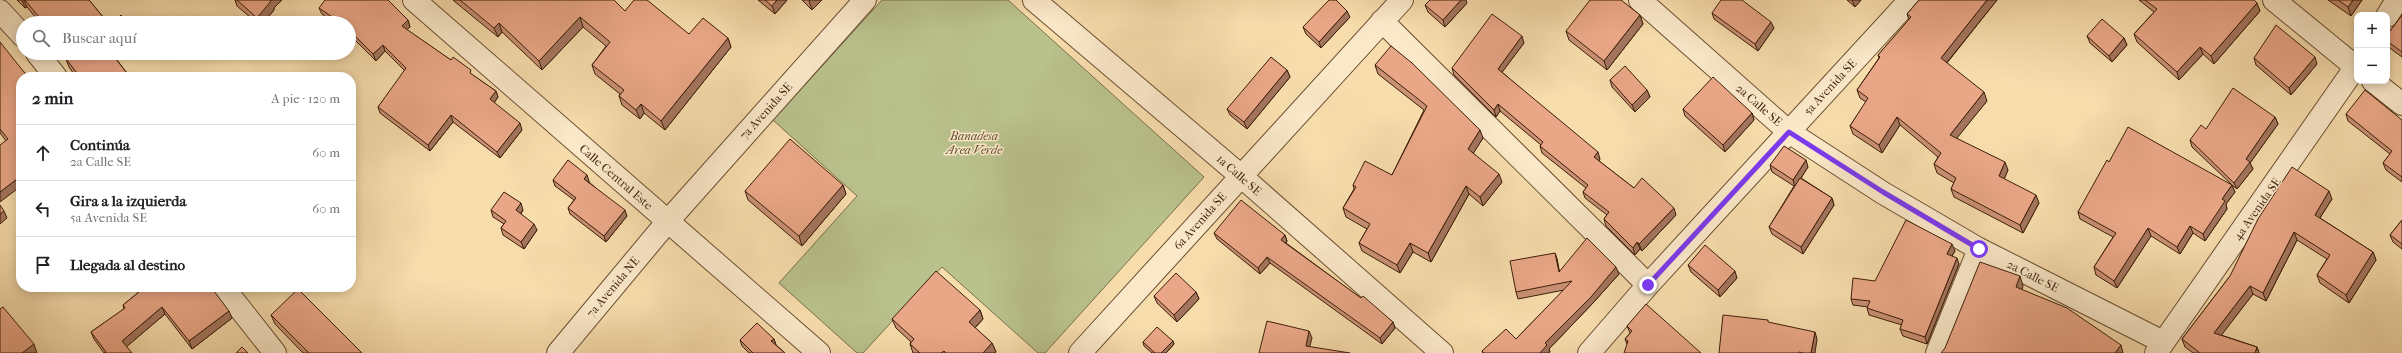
<!DOCTYPE html>
<html lang="es">
<head>
<meta charset="utf-8">
<style>
	:root { --surface:#fff; --page:#f2f2f2; --text:#202124; --muted:#757577; --line:#e0e0e0 }
	body { margin:0; font-family:"IM FELL French Canon",serif; background:var(--page); color:var(--text) }
	.controls { position:absolute; right:12px; top:12px; display:grid; overflow:hidden; border-radius:8px; box-shadow:0 2px 10px #0003 }
	.controls button { width:36px; height:36px; display:grid; place-items:center; padding:0; border:0; border-bottom:1px solid var(--line); background:var(--surface); color:var(--text); font:20px sans-serif }
	.stop { position:absolute; width:12px; height:12px; margin:-9px; border:3px solid #7c3aed; border-radius:50%; background:#fff }
	.stop.end { background:#7c3aed; border-color:#fff; box-shadow:0 1px 4px #0008 }
	.list { margin:0; padding:0; list-style:none }
	h2 { display:flex; justify-content:space-between; align-items:center; height:52px; margin:0; padding:0 16px; font-size:17px }
	h2 small { font-size:13px; font-weight:400; color:var(--muted) }
	.list li { display:grid; grid-template-columns:26px 1fr auto; gap:12px; align-items:center; box-sizing:border-box; height:56px; padding:0 16px; border-top:1px solid var(--line) }
	.list b { display:block; font-size:15px; white-space:nowrap }
	.list p { margin:0; font-size:13px; white-space:nowrap; color:var(--muted) }
	.list em { font-size:13px; font-style:normal; color:var(--muted) }
	.icon { flex:none; width:22px; height:22px; fill:none; stroke:currentColor; stroke-width:2; stroke-linecap:round; stroke-linejoin:round }
	.map { position:relative; flex:none; width:2402px; height:353px; overflow:hidden }
	.search { position:absolute; background:var(--surface); box-shadow:0 2px 10px #0003; left:16px; top:16px; width:340px; height:44px; display:flex; align-items:center; gap:10px; box-sizing:border-box; padding:0 14px; border-radius:22px; color:var(--muted); font-size:15px }
	.panel { position:absolute; background:var(--surface); box-shadow:0 2px 10px #0003; left:16px; top:72px; width:340px; height:220px; border-radius:16px }
	.map>svg:first-child { display:block }
	.green { fill:#b9c18c; stroke:#7a704a }
	.lines { fill:none; stroke-linecap:round; stroke-linejoin:round }
	.minor-casing { stroke:#6b4e31; stroke-width:24 }
	.minor { stroke:#fae8c9; stroke-width:22 }
	.wall { fill:#c99074; stroke:#3c1e08 }
	.shaded-wall { fill:#a4755e; stroke:#3c1e08 }
	.building { fill:#eaa787; stroke:#3c1e08 }
	.route { stroke:#7c3aed; stroke-width:5 }
	.labels { text-anchor:middle; stroke-width:3; stroke-linejoin:round; paint-order:stroke }
	.street-label { font-size:12px; fill:#3c1e08; stroke:#fae8c9 }
	.park-label { font-size:12px; font-style:italic; fill:#624f30; stroke:#fae8c9 }
</style>
</head>
<body>
<div class="map">
<svg width="2402" height="353" viewBox="0 0 2402 353">
	<rect width="100%" height="100%" fill="#f7dcac"/>
	<filter id="stains"><feTurbulence type="fractalNoise" baseFrequency=".005" numOctaves="4"/><feColorMatrix values="0 0 0 0 .2 0 0 0 0 .09 0 0 0 0 .02 0 0 0 .5 -.17"/></filter>
	<radialGradient id="worn" r=".72"><stop offset=".6" stop-color="#630" stop-opacity="0"/><stop offset="1" stop-color="#630" stop-opacity=".3"/></radialGradient>
	<path class="green" d="M882,0H1008L1204,177L1045,353H1038L942,267L863,353H857L779,283L857,196L773,120Z"/>
	<g class="lines">
		<g class="minor-casing">
			<path id="minor" d="M414,0L819,353
				M1034,0L1241,176L1442,353
				M1640,0L1789,132L1883,193L1979,249L2163,342
				M2274,0L2357,68
				M0,11L23,36
				M2387,16L2397,0
				M1382,21L1648,285
				M37,53L56,77
				M2373,81L2402,104
				M223,287L275,353
				M558,353L668,221L865,0
				M1080,353L1402,0
				M1589,353L1648,285L1910,0
				M1937,353L1979,249
				M2156,353L2357,65"/>
		</g>
		<use href="#minor" class="minor"/>
	</g>
	<path class="wall" d="M17,0H89L108,23H40L27,7L25,8Z
		M235,0H282L274,8V10L263,23H257L237,6Z
		M453,0H614L625,11L689,34L728,38L731,47L665,130L644,113L640,119L622,105L619,96L620,94L595,74L592,65L606,46L583,27L542,70L502,32L498,37L454,1Z
		M758,0H787L775,14Z
		M802,0H822L812,10Z
		M1847,0H1861L1855,7Z
		M1919,0H1997L1947,63L1987,101L1956,138L2008,170L2004,179L2039,203L2023,233L1954,197L1951,189L1954,183L1937,173L1934,164L1938,157L1900,125L1882,153L1853,134L1850,126L1866,102L1860,98L1857,90L1879,58L1878,55L1909,20L1907,14Z
		M2139,0H2254L2260,11L2214,64L2203,54L2179,80L2137,42L2134,34L2154,12Z
		M2328,0H2362L2351,16Z
		M1467,3L1445,27L1428,12L1425,5Z
		M319,8L408,20L410,27L407,30L496,91L498,97L494,103L522,130L500,158L453,122L430,151L380,113L378,107L405,71L385,51L376,61L349,34V23H334L322,14Z
		M1712,13L1774,28L1758,51L1714,19Z
		M1640,15L1643,24L1607,70L1569,40L1566,31Z
		M2402,15V57L2387,46V35Z
		M1350,17L1321,48L1306,34L1303,27Z
		M2087,36L2124,38L2127,45L2112,62L2090,43Z
		M0,42L21,77V186L6,141L0,133Z
		M1524,43L1502,72L1600,159L1599,161L1634,188L1676,215L1642,251L1640,249L1635,255L1606,226L1604,219L1607,215L1585,198L1583,192L1586,188L1542,153L1540,146L1541,145L1500,111L1496,117L1454,75L1452,68Z
		M65,53H124L117,60L130,77H76L69,67L66,59L68,57Z
		M2254,58L2317,64L2291,95L2256,65Z
		M1375,65L1483,138L1473,153L1502,182L1483,206L1469,194L1431,262L1413,252L1400,273L1362,251L1359,243L1367,229L1346,217L1343,208L1354,189L1353,185L1392,175L1424,110L1378,74Z
		M1287,70L1290,77L1247,129L1230,115L1227,109Z
		M1610,80L1647,90L1650,97L1635,112L1612,87Z
		M1683,109L1752,113L1754,120L1725,152L1685,116Z
		M2346,114L2402,120V182L2386,170L2383,163L2390,154L2348,121Z
		M2275,117L2278,124L2250,163L2253,169L2237,189L2232,185L2235,192L2226,204L2227,209L2205,241L2193,233L2180,254L2151,236L2117,288L2096,275L2094,267L2113,237L2080,219L2078,212L2109,162L2231,184L2192,147L2190,140L2206,129Z
		M1770,165L1808,167L1801,178L1832,198L1834,205L1803,254L1772,234L1769,227L1794,186L1772,172Z
		M553,180L589,181V182L627,216L606,242L570,214L568,208L574,200L555,186Z
		M843,185L846,194L802,246L748,200L745,191Z
		M2332,199L2320,218L2373,252L2376,260L2349,303L2320,283L2317,275L2327,259L2297,240L2266,301L2253,294L2221,335L2257,347L2259,353H2193L2185,347L2182,339L2230,276Z
		M491,210H523L521,214L537,230L524,249L503,235L501,228L504,224L493,217Z
		M2402,220V249L2393,242L2390,235Z
		M1214,233L1285,235L1287,241L1286,243L1393,322L1395,328L1382,344L1270,263L1260,274L1217,239Z
		M1955,251L1952,256L1959,264L1927,344L1903,336L1900,329L1902,325L1869,315L1867,308L1868,307L1853,305L1851,299L1875,281Z
		M1555,253L1557,259L1559,271L1619,274L1593,303L1549,349L1550,352L1549,353H1483L1482,351L1516,339L1564,290L1518,299L1516,292Z
		M1688,265L1737,278L1720,297L1691,272Z
		M145,287L232,318L192,349L165,314L127,346L104,353L94,339L91,332L124,309L123,305Z
		M1196,292L1199,299L1177,322L1157,303L1154,296Z
		M980,310L983,319L975,328L992,343L996,352L995,353H913L910,344L911,342L896,328L892,319Z
		M271,315L362,353H303L275,324Z
		M1627,326L1701,353L1627,344L1625,339L1630,333Z
		M774,339L776,345L785,353H749L742,346L740,340Z
		M1173,341L1174,344L1166,353H1152L1144,346L1143,342Z"/>
	<path class="shaded-wall" d="M22,0H24L27,7L25,8Z
		M270,0H282L274,8V10L263,23H259L257,18Z
		M777,0H787L775,14L772,6Z
		M810,0H822L812,10L809,1Z
		M1461,0H1466L1467,3L1445,27L1443,20Z
		M1852,0H1861L1855,7Z
		M1987,0H1997L1944,66L1941,58Z
		M2353,0H2362L2351,16L2348,7Z
		M2257,3L2260,11L2214,64L2211,56Z
		M1347,11L1350,17L1321,48L1319,42Z
		M1640,15L1643,24L1607,70L1604,61Z
		M580,17L583,27L542,70L539,61Z
		M408,20L410,27L404,33L402,26Z
		M1771,22L1774,28L1758,51L1755,44Z
		M499,23L502,32L498,37L494,28Z
		M1522,36L1524,43L1500,75L1498,69Z
		M728,38L731,47L665,130L661,121Z
		M2124,38L2127,45L2112,62L2109,56Z
		M383,45L385,51L376,61L373,54Z
		M2200,47L2203,54L2179,80L2177,72Z
		M113,53H124L115,62L112,54Z
		M2315,57L2317,64L2291,95L2289,88Z
		M1287,70L1290,77L1247,129L1244,122Z
		M1647,90L1650,97L1635,112L1632,105Z
		M496,91L498,97L492,106L490,99Z
		M1984,92L1987,101L1953,143L1950,135Z
		M641,104L644,113L640,119L636,110Z
		M1498,104L1500,111L1496,117L1494,110Z
		M1752,113L1754,120L1725,152L1723,145Z
		M451,115L453,122L430,151L428,145Z
		M1897,117L1900,125L1882,153L1879,145Z
		M2275,117L2278,124L2250,163L2253,169L2237,189L2234,183L2246,159Z
		M520,123L522,130L500,158L497,152Z
		M1480,130L1483,138L1471,157L1468,149Z
		M1598,152L1600,159L1596,164L1594,157Z
		M1806,160L1808,167L1795,187L1793,180Z
		M2005,162L2008,170L2002,184L1999,176Z
		M1499,174L1502,182L1483,206L1480,197Z
		M587,175L589,181L587,185L584,179Z
		M21,176V186L0,202V192Z
		M843,185L846,194L802,246L799,236Z
		M2232,185L2235,192L2226,204L2227,209L2205,241L2203,234L2222,199Z
		M1466,186L1469,194L1431,262L1428,253Z
		M2329,191L2332,199L2317,222L2315,215Z
		M2036,195L2039,203L2023,233L2020,225Z
		M1832,198L1834,205L1803,254L1801,247Z
		M521,203L523,210L518,217L516,210Z
		M1674,208L1676,215L1642,251L1639,244Z
		M625,210L627,216L606,242L604,236Z
		M4,211L7,218L0,224V214Z
		M534,224L537,230L524,249L521,242Z
		M2190,226L2193,233L2180,254L2177,247Z
		M2148,228L2151,236L2117,288L2114,281Z
		M2294,232L2297,240L2266,301L2263,293Z
		M1285,235L1287,241L1283,246L1281,240Z
		M1637,242L1640,249L1635,255L1633,248Z
		M1410,243L1413,252L1400,273L1397,265Z
		M1952,244L1955,251L1949,260L1947,254Z
		M2373,252L2376,260L2349,303L2346,295Z
		M1555,253L1557,259L1561,279L1559,272Z
		M1267,257L1270,263L1260,274L1258,268Z
		M1957,258L1959,264L1927,344L1925,337Z
		M1616,267L1619,274L1593,303L1549,349L1550,352L1549,353H1540L1545,343Z
		M1735,271L1737,278L1720,297L1718,290Z
		M2020,276L2023,286L2020,297L2016,287Z
		M2250,286L2253,294L2217,341L2214,333Z
		M1196,292L1199,299L1177,322L1174,315Z
		M162,307L165,314L125,348L122,341Z
		M980,310L983,319L972,331L969,322Z
		M229,311L232,318L192,349L189,341Z
		M1393,322L1395,328L1382,344L1380,338Z
		M1309,331L1312,338L1308,353L1306,346Z
		M1815,332L1817,339L1815,353H1811Z
		M774,339L776,345L773,348L771,341Z
		M1173,341L1174,344L1166,353H1161Z
		M992,343L996,352L995,353H983Z
		M34,344L37,353H22Z
		M2121,345L2123,353H2115Z
		M2257,347L2259,353H2255Z"/>
	<path class="building" d="M25,0H89L108,23H44Z
		M237,0H270L271,1L257,18Z
		M325,0H388L408,20L402,26L451,60L453,57L471,70L470,73L496,91L490,99L520,123L497,152L451,115L428,145L378,107L406,68L383,45L373,54L349,30V23H341L319,8Z
		M460,0H614L625,11L634,0H647L689,34L703,18L728,38L661,121L641,104L636,110L619,96L624,90L592,65L610,42L580,17L539,61L499,23L494,28Z
		M765,0H777L772,6Z
		M1329,0H1336L1347,11L1319,42L1303,27Z
		M1430,0H1461L1443,20L1425,5Z
		M1590,0H1621L1640,15L1604,61L1566,31Z
		M1721,0H1742L1771,22L1755,44L1712,13Z
		M1919,0H1987L1941,58L1984,92L1950,135L2005,162L1999,176L2036,195L2020,225L1951,189L1956,178L1934,164L1941,153L1897,117L1879,145L1850,126L1868,98L1857,90L1880,57L1878,55L1911,17L1907,14Z
		M2145,0H2254L2257,3L2211,56L2200,47L2177,72L2134,34L2157,9Z
		M2338,0H2353L2348,7Z
		M1492,14L1522,36L1498,69L1598,152L1594,157L1634,188L1642,178L1674,208L1639,244L1637,242L1633,248L1604,219L1609,212L1583,192L1588,185L1540,146L1543,142L1498,104L1494,110L1452,68Z
		M121,15L128,23H113Z
		M2402,15V52L2387,41V35Z
		M2102,19L2124,38L2109,56L2087,36Z
		M2276,25L2315,57L2289,88L2254,58Z
		M0,42L28,77H21V176L0,192V145L8,139L0,129Z
		M1391,46L1412,63L1480,130L1468,149L1499,174L1480,197L1466,186L1428,253L1410,243L1397,265L1359,243L1370,224L1343,208L1356,187L1353,185L1365,161L1392,175L1427,106L1375,65Z
		M69,53H113L112,54L130,77H80L66,59L71,55Z
		M1271,57L1287,70L1244,122L1227,109Z
		M1625,66L1647,90L1632,105L1610,80Z
		M1713,77L1752,113L1723,145L1683,109Z
		M2233,88L2275,117L2246,159L2250,162L2234,183L2190,140L2201,125L2206,129Z
		M2365,90L2402,120V177L2383,163L2392,151L2346,114Z
		M2128,127L2232,185L2222,199L2225,201L2203,234L2190,226L2177,247L2148,228L2114,281L2094,267L2116,233L2078,212L2107,160L2109,162Z
		M790,139L843,185L799,236L745,191Z
		M1784,146L1806,160L1793,180L1770,165Z
		M568,160L587,175L584,179L625,210L604,236L568,208L576,198L553,180Z
		M2292,167L2329,191L2315,215L2373,252L2346,295L2317,275L2330,255L2294,232L2263,293L2250,286L2214,333L2257,347L2255,353H2200L2182,339L2230,276L2258,219Z
		M1800,178L1832,198L1801,247L1769,227Z
		M504,192L521,203L516,210L534,224L521,242L501,228L506,221L491,210Z
		M1241,200L1285,235L1281,240L1361,298L1363,296L1393,322L1380,338L1267,257L1258,268L1214,233Z
		M0,205L4,211L0,214Z
		M1906,220L1952,244L1947,254L1957,258L1925,337L1900,329L1903,320L1867,308L1870,301L1851,299L1853,278L1875,281Z
		M2402,220V244L2390,235Z
		M1587,238L1616,267L1591,297L1545,343L1547,345L1540,353H1484L1482,351L1506,329L1516,339L1572,281L1516,292L1510,261L1555,253L1559,272Z
		M1705,245L1735,271L1718,290L1688,265Z
		M1980,262L2020,276L2016,287L2067,308L2121,345L2115,353H1941L1945,348Z
		M936,271L980,310L969,322L992,343L983,353H946L944,351L941,353H920L910,344L914,339L892,319Z
		M1176,273L1196,292L1174,315L1154,296Z
		M145,287H200L201,288L202,287H211L229,311L189,341L162,307L122,341L132,353H104L106,352L91,332L125,308L123,305Z
		M298,289L362,353H309L271,315Z
		M1646,304L1701,353H1624L1628,341L1625,339L1632,331L1627,326Z
		M3,307L34,344L22,353H0V309Z
		M1723,315L1768,320V322L1815,332L1811,353H1804L1799,352V353H1719Z
		M1267,321L1309,331L1306,346L1350,353H1259Z
		M757,323L774,339L771,341L785,353H753L740,340Z
		M1157,327L1173,341L1161,353H1155L1143,342Z
		M242,347L248,353H236Z"/>
	<g class="lines">
		<path class="route" d="M1648,285L1789,132L1883,192L1979,249"/>
	</g>
	<g class="labels">
		<g class="street-label">
			<text transform="translate(1830 87) rotate(-47)" y="4">5a Avenida SE</text>
			<text transform="translate(1759 105) rotate(41)" y="4">2a Calle SE</text>
			<text transform="translate(766 111) rotate(-48)" y="4">7a Avenida SE</text>
			<text transform="translate(1239 175) rotate(41)" y="4">1a Calle SE</text>
			<text transform="translate(616 177) rotate(41)" y="4">Calle Central Este</text>
			<text transform="translate(2257 209) rotate(-55)" y="4">4a Avenida SE</text>
			<text transform="translate(1200 221) rotate(-48)" y="4">6a Avenida SE</text>
			<text transform="translate(2033 276) rotate(27)" y="4">2a Calle SE</text>
			<text transform="translate(613 287) rotate(-50)" y="4">7a Avenida NE</text>
		</g>
		<g class="park-label">
			<text x="974" y="140">Banadesa<tspan x="974" dy="14">Area Verde</tspan></text>
		</g>
	</g>
	<rect width="100%" height="100%" filter="url(#stains)"/>
	<rect width="100%" height="100%" fill="url(#worn)"/>
</svg>
<div class="controls">
<button>+</button>
<button>−</button>
</div>
<div class="stop" style="left:1979px;top:249px"></div>
<div class="stop end" style="left:1648px;top:285px"></div>
<div class="search"><svg class="icon" aria-label="search" viewBox="0 0 24 24"><circle cx="10" cy="10" r="6"/><path d="M15 15l6 6"/></svg>Buscar aquí</div>
<section class="panel">
<h2>2 min<small>A pie · 120 m</small></h2>
<ul class="list">
<li><svg class="icon" aria-label="ahead" viewBox="0 0 24 24"><path d="M12 20V5M6 11l6-6 6 6"/></svg><div><b>Continúa</b><p>2a Calle SE</p></div><em>60 m</em></li>
<li><svg class="icon" aria-label="left" viewBox="0 0 24 24"><path d="M17 20v-9H6M10 6l-5 5 5 5"/></svg><div><b>Gira a la izquierda</b><p>5a Avenida SE</p></div><em>60 m</em></li>
<li><svg class="icon" aria-label="arrive" viewBox="0 0 24 24"><path d="M6 21V4h12l-3 4 3 4H6"/></svg><div><b>Llegada al destino</b></div></li>
</ul>
</section>
</div>
</body>
</html>
